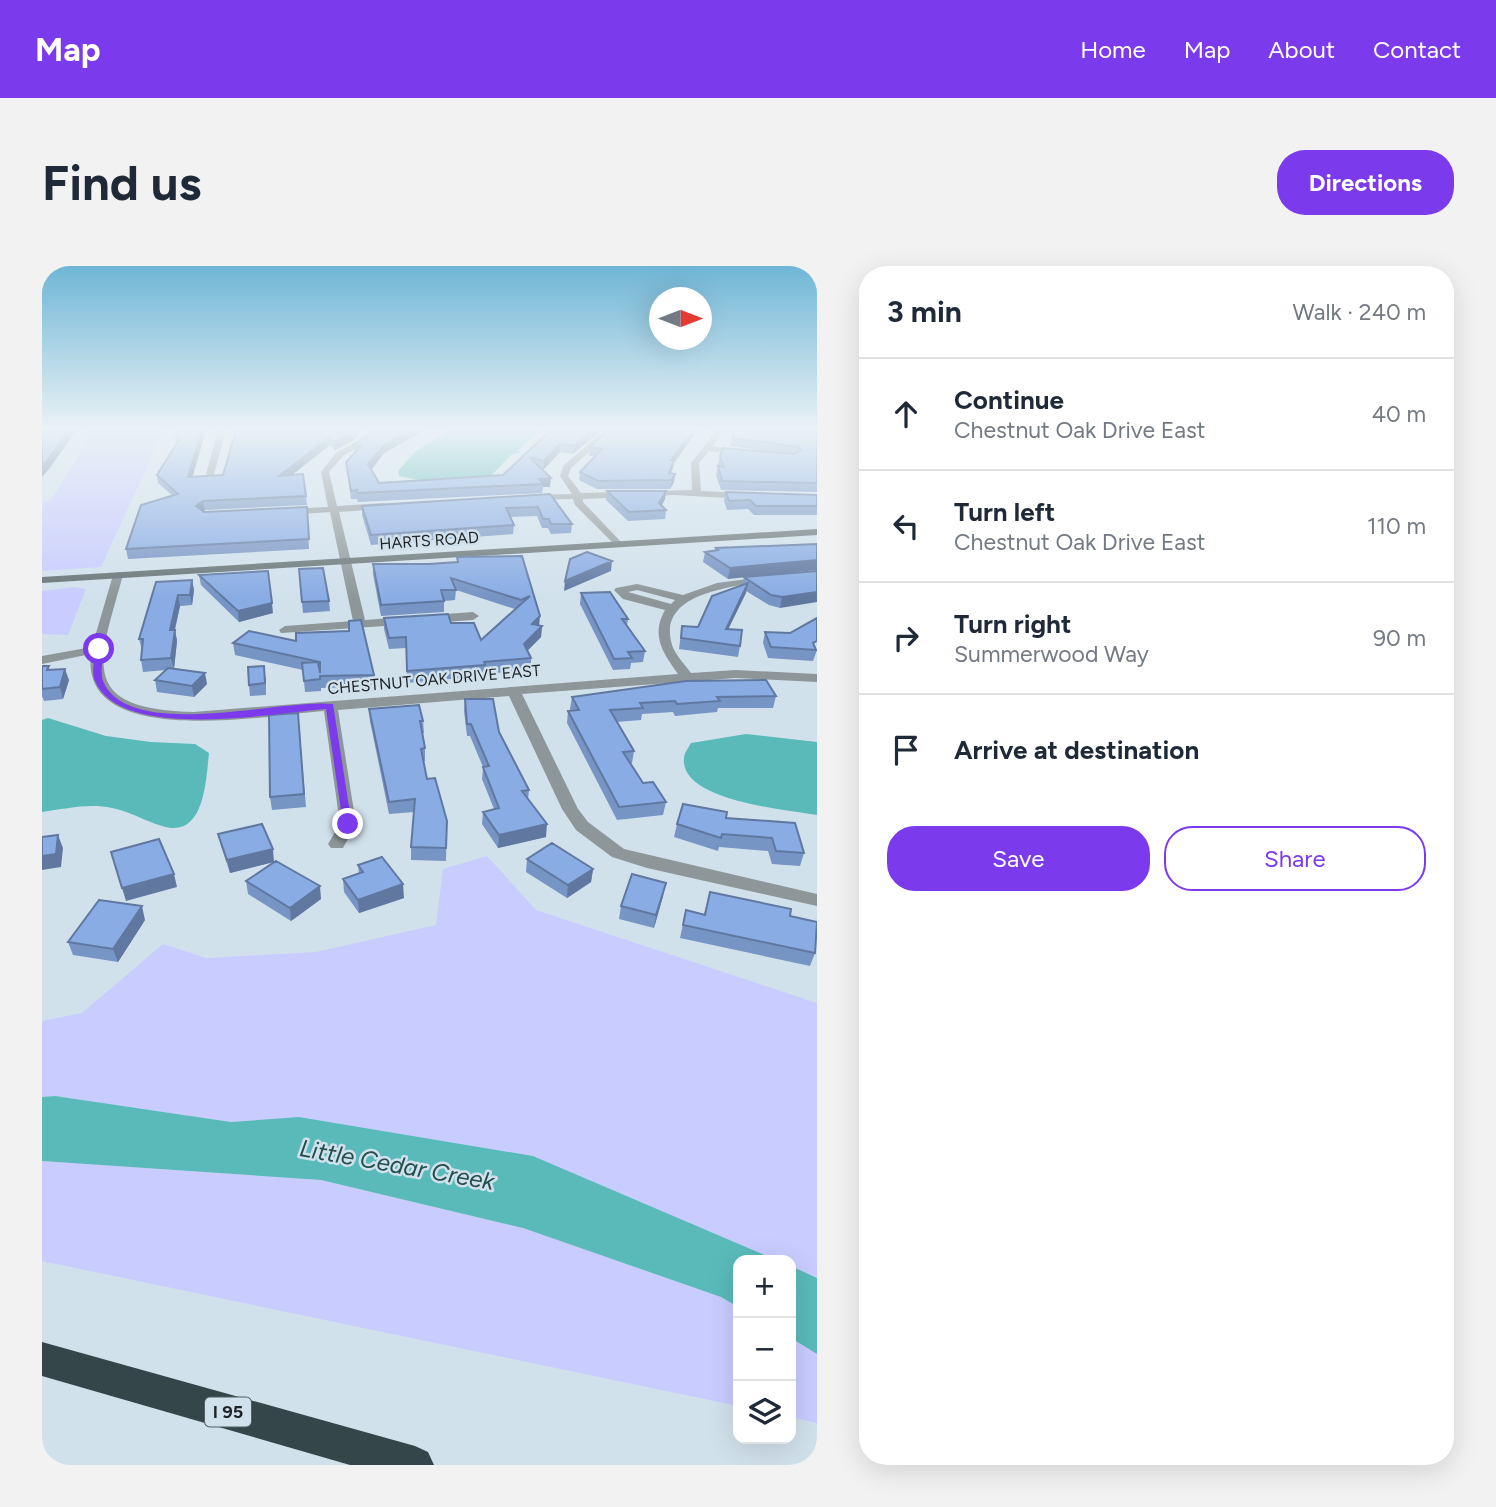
<!DOCTYPE html>
<html lang="en">
<head>
<meta charset="utf-8">
<style>
	:root { --surface:#fff; --page:#f2f2f3; --text:#1f2937; --muted:#747a83; --line:#e0e1e3; --accent:#7c3aed }
	body { margin:0; font-family:Figtree,sans-serif; background:var(--page); color:var(--text) }
	.controls { position:absolute; right:21px; bottom:21px; display:grid; overflow:hidden; border-radius:14px; box-shadow:0 7px 28px #0002 }
	.controls button { width:63px; height:63px; display:grid; place-items:center; padding:0; border:0; border-bottom:2px solid var(--line); background:var(--surface); color:var(--text); font:35px sans-serif }
	.compass { position:absolute; left:607px; top:21px; width:63px; height:63px; border-radius:50%; background:var(--surface); box-shadow:0 7px 28px #0002; rotate:90deg }
	.stop { position:absolute; width:21px; height:21px; margin:-16px; border:5px solid #7c3aed; border-radius:50%; background:#fff }
	.stop.end { background:#7c3aed; border-color:#fff; box-shadow:0 2px 7px #0008 }
	.list { margin:0; padding:0; list-style:none }
	h2 { display:flex; justify-content:space-between; align-items:center; height:91px; margin:0; padding:0 28px; font-size:30px }
	h2 small { font-size:23px; font-weight:400; color:var(--muted) }
	.list li { display:grid; grid-template-columns:46px 1fr auto; gap:21px; align-items:center; box-sizing:border-box; height:112px; padding:0 28px; border-top:2px solid var(--line) }
	.list b { display:block; font-size:26px; white-space:nowrap }
	.list p { margin:0; font-size:23px; white-space:nowrap; color:var(--muted) }
	.list em { font-size:23px; font-style:normal; color:var(--muted) }
	.actions { display:flex; gap:14px; padding:21px 28px }
	.actions a { flex:1; padding:16px 0; border:2px solid var(--accent); border-radius:28px; text-align:center; font-size:24px; color:var(--accent) }
	.actions .main { background:var(--accent); color:#fff }
	.icon { flex:none; width:38px; height:38px; fill:none; stroke:currentColor; stroke-width:2; stroke-linecap:round; stroke-linejoin:round }
	.map { position:relative; flex:none; width:775px; height:1199px; overflow:hidden; border-radius:28px }
	header { display:flex; align-items:center; gap:42px; box-sizing:border-box; height:98px; padding:0 35px; background:var(--accent); color:#fff }
	header strong { font-size:33px }
	nav { display:flex; gap:38px; margin-inline-start:auto; font-size:24px }
	.intro { display:flex; align-items:center; justify-content:space-between; box-sizing:border-box; height:168px; padding:0 42px }
	h1 { margin:0; font-size:49px }
	.button { padding:18px 32px; border-radius:28px; background:var(--accent); color:#fff; font-size:24px; font-weight:700 }
	main { display:flex; gap:42px; padding:0 42px }
	aside { flex:1; background:var(--surface); border-radius:28px; box-shadow:0 7px 28px #0002 }
	.map>svg:first-child { display:block }
	.green { fill:#c8ccff }
	.water { fill:#5ababa }
	.lines { fill:none; stroke-linecap:round; stroke-linejoin:round }
	.street { fill:#8d9698; fill-rule:evenodd }
	.secondary { fill:#677376; fill-rule:evenodd }
	.highway { fill:#35464a; fill-rule:evenodd }
	.wall { fill:#7694c4 }
	.shaded-wall { fill:#6078a0 }
	.building { fill:#89ace4; stroke:#6078a0; stroke-width:2 }
	.route { fill:#7c3aed }
	.labels { text-anchor:middle; stroke-width:5; stroke-linejoin:round; paint-order:stroke }
	.far-street-label { font-size:16px; fill:#1d2327; stroke:#d1e1ec }
	.shield { fill:#d1e1ec; stroke:#535c62; stroke-width:2 }
	.shield-label { font-size:18px; font-weight:bold; fill:#1d2327 }
	.near-water-label { font-size:24px; font-style:italic; fill:#234e4e; stroke:#d1e1ec }
</style>
</head>
<body>
<header>
<strong>Map</strong>
<nav><a>Home</a><a>Map</a><a>About</a><a>Contact</a></nav>
</header>
<div class="intro"><h1>Find us</h1><a class="button">Directions</a></div>
<main>
<div class="map">
<svg width="775" height="1199" viewBox="0 0 775 1199">
	<rect width="100%" height="100%" fill="#d1e1ec"/>
	<path class="green" d="M46,164H122L59,301L0,305V237L9,234L40,185Z
		M32,321L44,323L26,369L0,368V325Z
		M445,590L494,644L775,737V1012L749,1000V994H734L491,890L257,851L189,856L13,830L0,831V755L40,747L121,678L164,692L274,686L394,659L401,603Z
		M0,895L279,914L481,962L679,1031L696,1041V1140L0,995Z
		M749,1072L775,1088V1157L749,1151Z"/>
	<path class="water" d="M409,164H498L475,185L479,186L469,189L448,211L378,214L357,210L356,205L374,185Z
		M6,452L64,470L109,476L153,478L167,487C164,513 163,574 120,560C103,555 87,545 70,542C47,537 23,543 0,546V454Z
		M704,468L775,476V549C746,544 637,535 642,492C642,487 647,481 649,477Z
		M13,830L189,856L257,851L491,890L734,994H696V1041L679,1031L481,962L279,914L0,895V831Z
		M749,1000L775,1012V1088L749,1072Z"/>
	<g class="lines">
		<path class="street" d="M176,164H184L172,208L168,211L164,208Z
			M336,164H346L301,190L287,206L295,240L342,237L347,240L342,243L297,246L323,354L431,346L437,350L431,354L239,367L237,364L243,360L311,355L288,246L244,249L239,246L244,243L286,241L279,206L295,186Z
			M563,164H572L529,202L526,210L539,227L650,224L649,197L675,164H683L670,180L707,187L703,189L667,185L657,197L659,225L705,227L709,230L705,233L632,229L541,233V236L579,276V280L575,281L533,239L531,233L485,234L488,229L530,228L518,210L522,199Z
			M76,306L81,309C57,396 34,443 151,446L636,408C620,386 609,369 623,344L581,333L572,324L574,322L595,318L641,329L675,317L728,310V314C696,321 618,324 629,375C631,387 642,397 649,407L694,404L775,408V416L694,412L480,428L536,543L546,556L582,583L775,628V640L605,602L570,591L534,564L520,543L467,430L296,444L314,558L301,582H289L286,578L298,558L282,445C226,449 37,485 49,388L0,398V390L50,381L71,309ZM595,324L633,334L629,338L586,326Z"/>
		<path class="secondary" d="M775,263V269L0,317V311Z"/>
		<path class="highway" d="M0,1076L373,1180L386,1186L392,1199H308L0,1110Z"/>
	</g>
	<path class="wall" d="M164,164L150,211L181,209L194,164H315V172L293,184L288,179L250,209L264,230L265,239L163,244L161,246L265,241L267,283L86,293L84,283L130,229L116,217L115,209L135,176L134,172Z
		M318,164H383L342,187L329,203L337,217L461,209L499,173L559,164L531,188L518,186L501,204L500,203L508,221H501L500,227L316,236L315,233H309L304,196L313,187L311,179L333,165Z
		M567,164L632,197L629,207L633,208L632,216L628,223H555L537,214L538,206L553,190H547L548,181Z
		M775,164V226L679,224L674,209L676,200H677L676,198L678,190L739,187L688,180L690,172Z
		M565,225H624L623,233L620,239L624,244L623,253L586,255L564,234Z
		M684,226L775,229V249H712L706,243L685,244L682,235Z
		M508,228L530,258L529,267L509,268L506,262H500L495,250L468,251L472,259L471,268L329,279L320,249V240Z
		M775,278L686,313L661,296L663,286L673,284L674,282Z
		M480,290L497,360H500L499,371L485,385L489,392V404L443,408L442,410L365,417L364,382L347,383L342,363V352L409,357L439,374L473,343L414,324L413,334L402,335V346L339,350L331,308V298H387L415,296V291Z
		M257,303L287,335L288,345L261,347Z
		M775,305L738,342L727,339L704,325L686,363L698,380L696,391L637,383L640,360L656,361L700,319L702,311Z
		M157,309L231,347L197,356L159,319Z
		M150,314L152,324L150,339L138,340L133,364L135,375L132,402L165,418L152,431L115,426L113,414L124,404L101,406L99,394L100,384L97,373Z
		M539,327L586,353L585,359L603,385L601,396L589,397L588,403L571,404L538,338Z
		M207,365L332,409V421L279,422V425L263,426L261,404L193,389L191,377Z
		M723,366L748,367L775,384L771,395L726,392L721,377Z
		M0,400L27,414L21,433L2,435L0,430Z
		M224,411V429L208,430L207,419Z
		M734,430L731,442H676L675,446L633,450L631,446L600,448L599,454L574,456L592,485L590,497H588L601,517L624,536L621,549L575,554L525,457L526,445H529L528,443L530,431Z
		M423,433L457,466L487,524L486,533L504,571L456,582L440,558L441,546L452,543L440,513L441,501L428,470H425L422,445Z
		M327,443L381,455L382,467H380L383,482V495H381L385,513L405,555L404,595L369,594V581L372,546L347,548L328,455Z
		M256,447L264,541L230,544L228,531Z
		M684,552L762,587L758,600L730,598L726,585L677,581L676,585L632,571L635,558Z
		M176,568L232,596L279,633L249,655L206,628L204,615L231,596L188,607L179,580Z
		M485,593L551,603L549,616L525,632L484,606Z
		M316,599L362,632L317,647L302,626L301,613L317,608Z
		M668,626L748,650L773,687L768,700L638,672L644,644L662,648Z
		M621,630L612,662L577,653L579,640Z
		M103,654L76,696L31,689L26,676Z"/>
	<path class="shaded-wall" d="M27,164H35L7,203L0,211V200Z
		M160,164H164L148,220L146,211Z
		M315,164V172L293,184V176Z
		M369,164H383L342,187L327,207L326,198L342,179Z
		M551,164H559L531,188L532,180Z
		M652,164H656L632,197L631,202L625,215L629,194Z
		M288,171V179L238,218L237,210Z
		M518,178V186L501,204L502,195Z
		M633,208L632,216L628,223L630,214Z
		M509,212L508,221H501V218L497,213Z
		M624,225L623,233L617,244V237Z
		M161,235L163,244L156,249L154,240Z
		M775,294V304L686,313L688,302Z
		M570,295L569,305L522,325L523,315Z
		M150,314L152,324L150,339L148,329Z
		M706,317L704,327L681,374L684,363Z
		M775,326V336L738,342L740,331Z
		M136,329L138,340L130,375L128,364Z
		M230,337L231,347L197,356L196,345Z
		M498,350L497,361L490,358Z
		M500,360L499,371L481,389L482,378Z
		M133,364L135,375L132,403L129,392Z
		M23,403L27,414L21,433L18,421Z
		M163,407L165,418L152,431L150,420Z
		M505,558L504,571L456,582L457,569Z
		M16,569L21,582L19,601L0,604V590Z
		M231,583L232,596L188,607L185,594Z
		M551,603L549,616L525,632L526,619Z
		M132,608L135,621L84,635L80,622Z
		M624,617L621,630L612,662L614,649Z
		M361,618L362,632L317,647L316,634Z
		M278,620L279,633L249,655L248,642Z
		M100,640L103,654L76,696L71,683Z"/>
	<path class="building" d="M1,164H27L5,195L0,200V166Z
		M137,164H160L146,211L181,209L194,164H315L293,176L288,171L237,210L261,208L264,230L161,235L154,240L162,246L265,241L267,273L84,283L99,239L136,228L115,209L138,172H134Z
		M334,164H369L342,179L326,198L337,217L461,209L499,173L510,164H551L532,180L518,178L502,195L487,191L509,212L497,213L501,218L316,227L315,224L309,225L304,196L319,180L311,179Z
		M567,164H652L629,194H632L627,207L633,208L630,214L556,215L538,206L560,183L548,181Z
		M692,164H775V217L680,215L676,200L682,201L678,190L681,182L752,188L759,184L756,181L690,172Z
		M565,225H624L617,237L624,244L587,246Z
		M684,226L775,229V240H714L708,234L687,235Z
		M508,228L530,258H509L507,253H501L496,241L464,242L472,259L329,269L320,240Z
		M775,278V294L688,302L663,286L676,284L674,282Z
		M545,286L570,295L523,315L528,293Z
		M480,290L498,350L490,358L500,360L482,378L489,392L442,396L443,399L365,405L364,371L347,372L342,352L406,348L409,357H432L439,374L488,330L479,334L409,312L414,324H399L402,335L339,339L331,298H387L416,296L415,291Z
		M281,302L287,335L260,336L257,303Z
		M226,305L230,337L196,345L157,309Z
		M775,305V326L740,331L729,329L702,311Z
		M150,314L148,329H136L128,364H133L129,392L99,394L101,373H97L114,316Z
		M706,317L684,363L700,364L698,380L639,372L640,360L656,361L670,330Z
		M568,326L586,353H580L603,385L586,386L590,392L572,393L539,327Z
		M775,352V375L771,377L774,384L729,381L723,366L748,367Z
		M319,354L332,409L278,410V413L262,415L260,397L276,396L278,407V396L191,377L207,365L254,375V367L307,365V355Z
		M0,400H7L5,404L23,403L18,421L0,423Z
		M222,400L223,417L207,419L206,401Z
		M126,402L163,407L150,420L113,414Z
		M724,414L734,430L675,431L678,435L635,438L633,435L598,437L601,442L568,444L592,485L581,486L601,517L611,516L624,536L577,541L526,445L537,444L530,431L644,415Z
		M423,433H451L457,466L487,524L480,525L505,558L457,569L441,546L457,542L441,501L447,500L429,458H425Z
		M377,439L381,455H378L383,482L379,483L385,513L393,512L405,555L404,582L369,581L373,533L347,536L327,443Z
		M256,447L262,528L228,531L227,449Z
		M641,538L685,546L684,552L753,557L762,587L734,585L730,572L680,568L679,572L635,558Z
		M220,558L231,583L185,594L176,568Z
		M16,569L14,588L0,590V571Z
		M117,573L132,608L80,622L69,586Z
		M510,577L551,603L526,619L485,593Z
		M340,591L361,618L316,634L301,613L321,606L316,599Z
		M234,595L278,620L248,642L204,615Z
		M590,608L624,617L614,649L579,640Z
		M668,626L749,643L748,650L775,656L773,687L641,659L644,644L663,649Z
		M57,634L100,640L71,683L26,676Z"/>
	<linearGradient id="sky" x2="0" y2="1"><stop stop-color="#6fb6d6"/><stop offset="0.49" stop-color="#eaf2f6"/><stop offset="1" stop-color="#eaf2f6" stop-opacity="0"/></linearGradient>
	<rect width="775" height="332" fill="url(#sky)"/>
	<path class="route" d="M57,380L61,383C61,392 58,406 61,415C87,477 240,432 291,438L310,560L301,558L284,443C231,447 79,476 53,415C49,407 53,392 53,383Z"/>
	<g class="labels">
		<g class="far-street-label">
			<text transform="translate(387 274) rotate(-4)" y="6">HARTS ROAD</text>
			<text transform="translate(392 413) rotate(-5)" y="6">CHESTNUT OAK DRIVE EAST</text>
		</g>
		<rect class="shield" x="163" y="1131.5" width="46" height="29" rx="5"/>
		<g class="shield-label">
			<text x="186" y="1152">I 95</text>
		</g>
		<g class="near-water-label">
			<text transform="translate(355 899) rotate(10)" y="8">Little Cedar Creek</text>
		</g>
	</g>
</svg>
<div class="controls">
<button>+</button>
<button>−</button>
<button><svg class="icon" aria-label="layers" viewBox="0 0 24 24"><path d="M12 4l9 5-9 5-9-5zM3 14l9 5 9-5"/></svg></button>
</div>
<svg class="compass" viewBox="-18 -18 36 36"><path d="M0-13l5 13h-10z" fill="#e53935"/><path d="M0 13l5-13h-10z" fill="#747a83"/></svg>
<div class="stop" style="left:57px;top:383px"></div>
<div class="stop end" style="left:306px;top:558px"></div>
</div>
<aside>
<h2>3 min<small>Walk · 240 m</small></h2>
<ul class="list">
<li><svg class="icon" aria-label="ahead" viewBox="0 0 24 24"><path d="M12 20V5M6 11l6-6 6 6"/></svg><div><b>Continue</b><p>Chestnut Oak Drive East</p></div><em>40 m</em></li>
<li><svg class="icon" aria-label="left" viewBox="0 0 24 24"><path d="M17 20v-9H6M10 6l-5 5 5 5"/></svg><div><b>Turn left</b><p>Chestnut Oak Drive East</p></div><em>110 m</em></li>
<li><svg class="icon" aria-label="right" viewBox="0 0 24 24"><path d="M7 20v-9h11M14 6l5 5-5 5"/></svg><div><b>Turn right</b><p>Summerwood Way</p></div><em>90 m</em></li>
<li><svg class="icon" aria-label="arrive" viewBox="0 0 24 24"><path d="M6 21V4h12l-3 4 3 4H6"/></svg><div><b>Arrive at destination</b></div></li>
</ul>
<div class="actions"><a class="main">Save</a><a>Share</a></div>
</aside>
</main>
</body>
</html>
